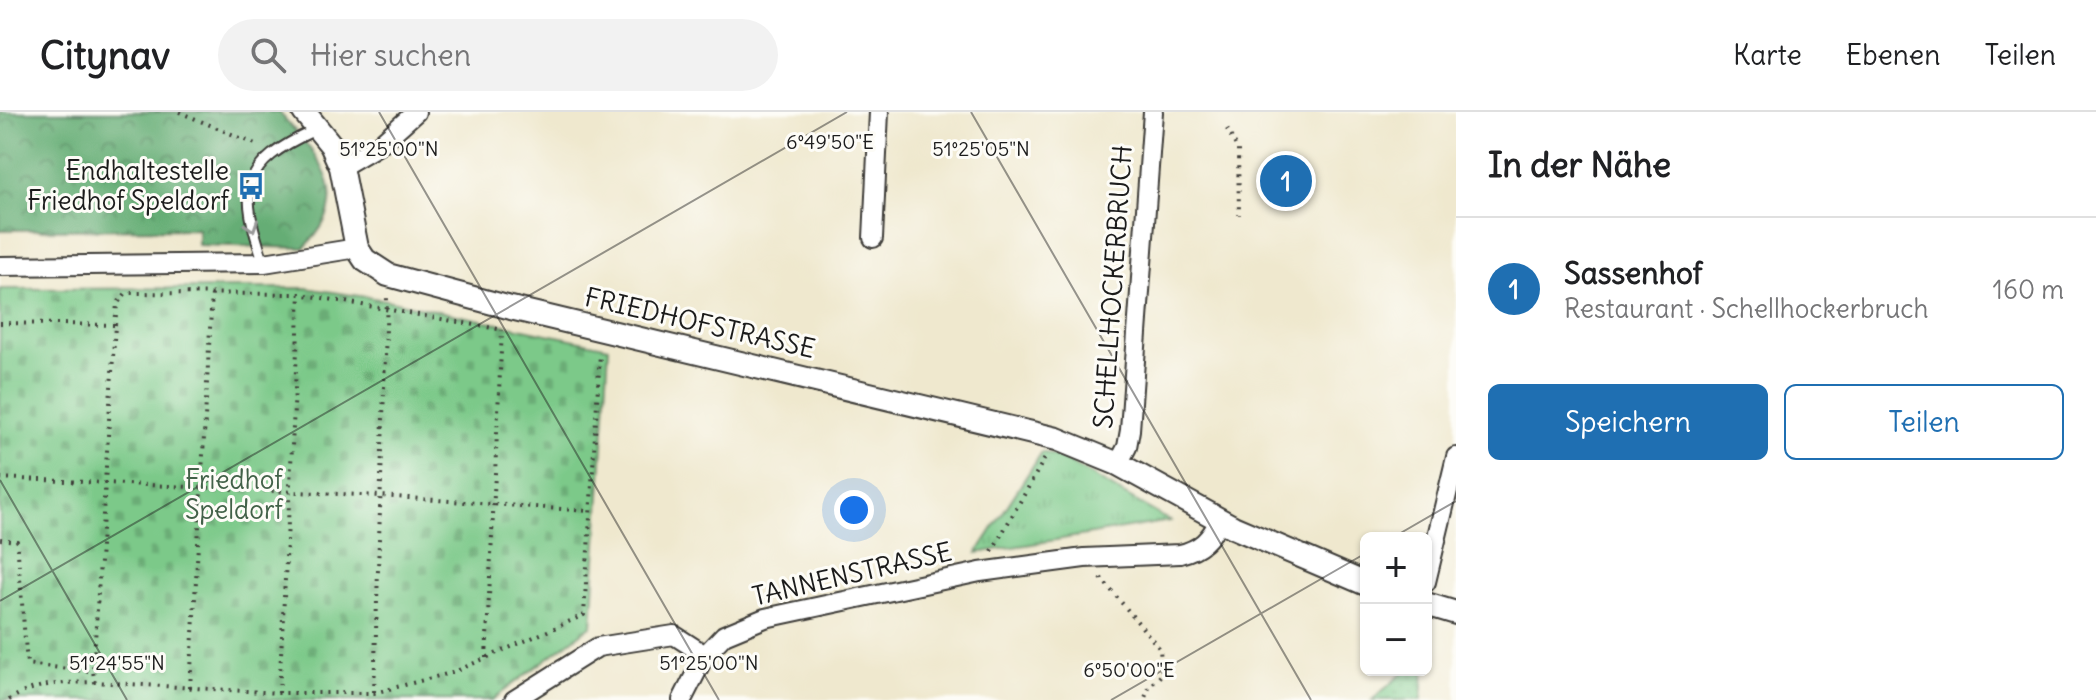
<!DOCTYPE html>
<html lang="de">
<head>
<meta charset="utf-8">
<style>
	:root { --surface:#fff; --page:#f2f2f2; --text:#202124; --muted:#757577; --line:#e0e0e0; --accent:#1f6fb2 }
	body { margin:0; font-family:Delius,sans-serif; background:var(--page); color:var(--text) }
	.controls { position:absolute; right:24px; bottom:24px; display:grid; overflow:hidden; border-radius:12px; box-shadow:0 2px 6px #0004 }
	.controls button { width:72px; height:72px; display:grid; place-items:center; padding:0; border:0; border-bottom:2px solid var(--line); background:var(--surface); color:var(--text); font:40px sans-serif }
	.you { position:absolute; left:854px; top:398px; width:28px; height:28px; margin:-20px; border:6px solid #fff; border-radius:50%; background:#1a73e8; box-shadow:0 0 0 12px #1a73e833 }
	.badge { display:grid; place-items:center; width:52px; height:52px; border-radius:50%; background:var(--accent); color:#fff; font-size:26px; font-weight:700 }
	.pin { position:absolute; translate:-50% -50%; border:4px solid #fff; box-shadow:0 2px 8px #0006 }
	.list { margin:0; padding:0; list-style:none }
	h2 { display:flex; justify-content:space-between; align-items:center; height:104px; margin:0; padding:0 32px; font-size:34px }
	h2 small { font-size:26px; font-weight:400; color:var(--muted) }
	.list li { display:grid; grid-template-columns:52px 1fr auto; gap:24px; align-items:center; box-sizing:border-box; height:144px; padding:0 32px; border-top:2px solid var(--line) }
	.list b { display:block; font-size:30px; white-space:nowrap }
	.list p { margin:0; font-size:26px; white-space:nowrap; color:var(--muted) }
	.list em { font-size:26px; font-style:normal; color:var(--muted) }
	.actions { display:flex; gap:16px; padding:24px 32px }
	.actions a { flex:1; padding:18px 0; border:2px solid var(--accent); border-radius:12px; text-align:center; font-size:28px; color:var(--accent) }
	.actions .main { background:var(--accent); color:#fff }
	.icon { flex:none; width:44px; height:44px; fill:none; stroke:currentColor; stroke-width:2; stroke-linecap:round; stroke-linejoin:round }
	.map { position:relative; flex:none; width:1456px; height:588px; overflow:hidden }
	header { display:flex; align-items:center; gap:48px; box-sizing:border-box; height:112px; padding:0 40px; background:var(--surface); border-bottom:2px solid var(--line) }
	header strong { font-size:38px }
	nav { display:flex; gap:44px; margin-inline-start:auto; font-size:28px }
	.search { width:560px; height:72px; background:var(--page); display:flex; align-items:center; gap:20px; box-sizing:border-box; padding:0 28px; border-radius:44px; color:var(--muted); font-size:30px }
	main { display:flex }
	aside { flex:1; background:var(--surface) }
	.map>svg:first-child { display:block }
	.grass { fill:url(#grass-tufts); stroke:#4c7252; stroke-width:2 }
	.forest { fill:url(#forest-crowns); stroke:#406448; stroke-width:2 }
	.cemetery { fill:url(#cemetery-stones); stroke:#4c7252; stroke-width:2 }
	.park { fill:url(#park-dots); stroke:#4c7252; stroke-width:2 }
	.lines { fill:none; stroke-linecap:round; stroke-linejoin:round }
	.service-casing { stroke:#3c3b37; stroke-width:13 }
	.minor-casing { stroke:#3c3b37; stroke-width:22 }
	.tertiary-casing { stroke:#3c3b37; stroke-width:26 }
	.path { stroke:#3c3b37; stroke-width:4; stroke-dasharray:2 6; stroke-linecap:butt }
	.service { stroke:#fff; stroke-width:9 }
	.minor { stroke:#fff; stroke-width:18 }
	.tertiary { stroke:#fff; stroke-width:22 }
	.oneway { stroke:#999 }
	.ticks { fill:none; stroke:#1c1c1c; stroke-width:2; stroke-opacity:0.45 }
	.labels { text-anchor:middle; stroke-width:6; stroke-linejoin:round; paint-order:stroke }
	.poi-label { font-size:26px; fill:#1c1c1c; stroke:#fdfcf7; text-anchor:end }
	.street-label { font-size:26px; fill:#1c1c1c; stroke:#fdfcf7 }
	.park-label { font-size:26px; fill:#426148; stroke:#fdfcf7 }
	.ticks-label { font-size:20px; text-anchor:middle; fill:#1c1c1c; stroke:#fdfcf7; stroke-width:6; stroke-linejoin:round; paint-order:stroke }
</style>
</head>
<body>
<header>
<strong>Citynav</strong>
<div class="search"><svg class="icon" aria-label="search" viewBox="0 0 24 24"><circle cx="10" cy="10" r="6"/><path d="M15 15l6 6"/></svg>Hier suchen</div>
<nav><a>Karte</a><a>Ebenen</a><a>Teilen</a></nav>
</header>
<main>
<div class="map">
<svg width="1456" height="588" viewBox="0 0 1456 588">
	<defs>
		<pattern id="grass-tufts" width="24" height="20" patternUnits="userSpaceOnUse" patternTransform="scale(2)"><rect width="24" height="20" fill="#7cc989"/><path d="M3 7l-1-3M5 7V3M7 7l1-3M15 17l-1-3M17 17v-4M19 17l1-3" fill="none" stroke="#6bac76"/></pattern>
		<pattern id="forest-crowns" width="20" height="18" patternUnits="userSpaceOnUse" patternTransform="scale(2)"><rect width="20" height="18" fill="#65ad75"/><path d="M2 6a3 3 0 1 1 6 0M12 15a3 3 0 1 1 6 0" fill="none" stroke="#528c5f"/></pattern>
		<pattern id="cemetery-stones" width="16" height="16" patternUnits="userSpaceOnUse" patternTransform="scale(2)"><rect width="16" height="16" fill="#7cc989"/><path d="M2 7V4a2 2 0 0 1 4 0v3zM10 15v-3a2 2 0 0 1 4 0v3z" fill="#6bac76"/></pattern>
		<pattern id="park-dots" width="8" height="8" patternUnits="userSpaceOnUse" patternTransform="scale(2)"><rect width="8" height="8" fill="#7cc989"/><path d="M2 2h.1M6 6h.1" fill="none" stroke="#6bac76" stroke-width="1.8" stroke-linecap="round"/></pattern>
	</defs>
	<rect width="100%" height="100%" fill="#fdfcf7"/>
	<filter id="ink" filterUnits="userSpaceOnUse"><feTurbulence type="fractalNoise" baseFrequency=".0125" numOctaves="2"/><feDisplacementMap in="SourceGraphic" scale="16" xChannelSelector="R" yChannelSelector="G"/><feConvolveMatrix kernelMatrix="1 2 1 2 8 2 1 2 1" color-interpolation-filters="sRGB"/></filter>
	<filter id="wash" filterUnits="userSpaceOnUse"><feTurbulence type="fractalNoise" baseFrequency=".006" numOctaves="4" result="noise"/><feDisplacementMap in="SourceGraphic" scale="32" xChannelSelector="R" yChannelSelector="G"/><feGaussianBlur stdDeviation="1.8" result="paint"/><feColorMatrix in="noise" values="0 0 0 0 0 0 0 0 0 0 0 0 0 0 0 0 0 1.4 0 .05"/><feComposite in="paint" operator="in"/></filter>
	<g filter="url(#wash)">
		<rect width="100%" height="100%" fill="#efe8ce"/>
		<path class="grass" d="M1042,340L1061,346L1170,409L977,441Z"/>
		<path class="forest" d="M0,0H279C318,45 359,83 304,136L198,133V117L0,118Z"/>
		<path class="cemetery" d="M306,176L386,188L609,235L592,513L492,588H0V177Z"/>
		<path class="park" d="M1406,558H1424L1422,588H1372Z"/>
	</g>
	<g filter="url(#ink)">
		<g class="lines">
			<g class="service-casing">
				<path id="service" d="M264,151C239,76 239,53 315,18"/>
			</g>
			<g class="minor-casing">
				<path id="minor" d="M341,55L379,33L416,0
					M873,126L879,0
					M0,154L264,151L357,136
					M1118,352L1127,335L1130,318L1153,0
					M1426,470L1456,345
					M514,588L598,535L674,523L705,543
					M682,588L705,543L724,523L765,506L980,460L1084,446L1180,442C1201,437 1210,427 1219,409"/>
			</g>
			<g class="tertiary-casing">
				<path id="tertiary" d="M304,0L331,33L341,55L357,136L365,148L388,163L511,196L1057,327L1118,352L1233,415L1366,472
					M1426,492L1456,501"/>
			</g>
			<path class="path" d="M179,0L260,34
				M1227,17L1238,38L1239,103
				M0,211L115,213L93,560
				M115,213L117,192L126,181L300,182L498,217
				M0,366L381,384L589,399
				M0,427L17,429L27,552L93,560L95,570L279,581H374L454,560L584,503L600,241
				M992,439L1045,346
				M1101,466L1160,537L1162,562L1149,576L1144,588
				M486,546L502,218
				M190,576L212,181
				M374,580L387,185
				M279,581L300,182
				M9,588C36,570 64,571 95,570"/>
			<use href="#service" class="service"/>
			<use href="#minor" class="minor"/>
			<use href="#tertiary" class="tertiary"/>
		</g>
		<defs><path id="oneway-chevron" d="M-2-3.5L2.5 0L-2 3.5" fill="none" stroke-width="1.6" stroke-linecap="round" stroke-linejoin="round" transform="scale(2)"/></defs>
		<use class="oneway" href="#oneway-chevron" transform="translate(252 114) rotate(72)"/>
	</g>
	<path class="ticks" d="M379,0L719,588M971,0L1311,588M0,368L127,588M1392,426L1456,389M0,489L847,0M1111,588L1366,441"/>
	<defs>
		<g id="bus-bare" transform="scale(2.16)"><path d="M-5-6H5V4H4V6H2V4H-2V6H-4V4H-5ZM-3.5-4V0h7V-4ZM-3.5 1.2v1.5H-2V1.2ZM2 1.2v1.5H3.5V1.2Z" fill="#1f6fb2" stroke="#fdfcf7" stroke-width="2.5" paint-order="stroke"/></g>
	</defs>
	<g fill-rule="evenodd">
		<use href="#bus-bare" x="251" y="74"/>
	</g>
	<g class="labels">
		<g class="poi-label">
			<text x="229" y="68">Endhaltestelle<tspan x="229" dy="30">Friedhof Speldorf</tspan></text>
		</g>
		<g class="street-label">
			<text transform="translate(1113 175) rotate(-86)" y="9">SCHELLHOCKERBRUCH</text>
			<text transform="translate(700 211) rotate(13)" y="9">FRIEDHOFSTRASSE</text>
			<text transform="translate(852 462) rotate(-13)" y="9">TANNENSTRASSE</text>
		</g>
		<g class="park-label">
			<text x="234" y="377">Friedhof<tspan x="234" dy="30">Speldorf</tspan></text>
		</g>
	</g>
	<g class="ticks-label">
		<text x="830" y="37">6°49'50"E</text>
		<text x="389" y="44">51°25'00"N</text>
		<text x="981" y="44">51°25'05"N</text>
		<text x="117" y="558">51°24'55"N</text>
		<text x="709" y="558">51°25'00"N</text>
		<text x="1129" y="565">6°50'00"E</text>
	</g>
</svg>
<div class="controls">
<button>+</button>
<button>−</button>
</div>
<div class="you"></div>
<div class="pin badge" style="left:1286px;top:69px">1</div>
</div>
<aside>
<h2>In der Nähe<small></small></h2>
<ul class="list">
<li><span class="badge">1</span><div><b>Sassenhof</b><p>Restaurant · Schellhockerbruch</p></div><em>160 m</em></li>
</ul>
<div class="actions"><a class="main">Speichern</a><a>Teilen</a></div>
</aside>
</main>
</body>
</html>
